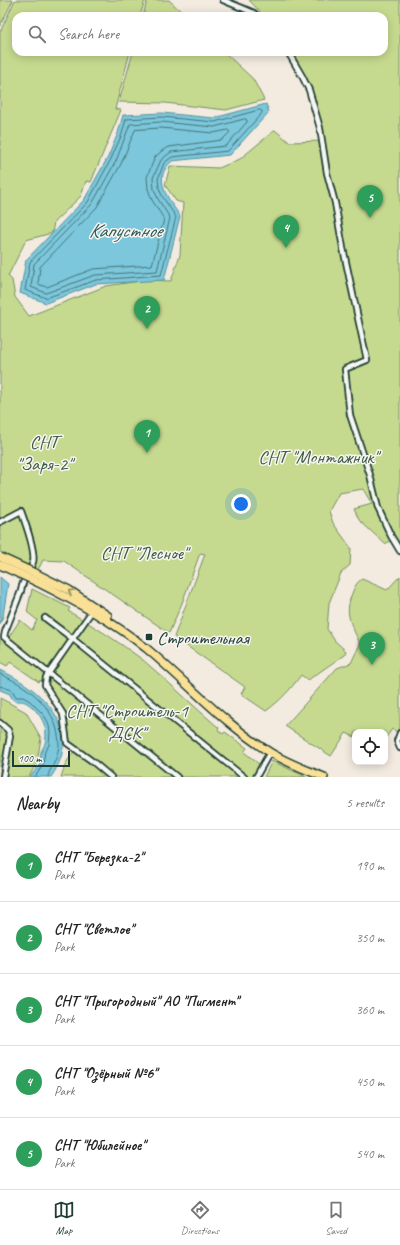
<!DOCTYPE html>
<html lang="en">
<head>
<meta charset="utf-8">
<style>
	:root { --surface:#fff; --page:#f2f2f2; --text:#222; --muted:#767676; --line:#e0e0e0; --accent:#1f3d34 }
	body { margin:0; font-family:Caveat,sans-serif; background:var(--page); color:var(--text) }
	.controls { position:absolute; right:12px; bottom:12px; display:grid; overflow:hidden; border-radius:8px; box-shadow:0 2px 10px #0003 }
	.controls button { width:36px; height:36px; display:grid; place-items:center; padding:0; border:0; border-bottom:1px solid var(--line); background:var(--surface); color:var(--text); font:20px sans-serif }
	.scale { position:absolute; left:12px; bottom:10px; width:58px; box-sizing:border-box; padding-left:4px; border:2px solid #1f3d34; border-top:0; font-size:11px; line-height:14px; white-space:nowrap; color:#1f3d34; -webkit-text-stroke:3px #f6f6f2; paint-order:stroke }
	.you { position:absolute; left:241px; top:504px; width:14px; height:14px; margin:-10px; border:3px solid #fff; border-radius:50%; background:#1a73e8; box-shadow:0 0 0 6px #1a73e833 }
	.badge { display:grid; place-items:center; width:26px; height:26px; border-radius:50%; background:var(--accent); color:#fff; font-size:13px; font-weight:700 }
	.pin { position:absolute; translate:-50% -33px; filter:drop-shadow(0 1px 2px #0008) }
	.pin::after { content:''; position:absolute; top:21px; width:14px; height:12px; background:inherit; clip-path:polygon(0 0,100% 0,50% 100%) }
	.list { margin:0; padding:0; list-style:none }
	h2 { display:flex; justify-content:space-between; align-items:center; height:52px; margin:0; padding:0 16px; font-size:17px }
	h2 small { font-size:13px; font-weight:400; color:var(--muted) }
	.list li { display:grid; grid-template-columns:26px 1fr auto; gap:12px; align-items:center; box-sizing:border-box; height:72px; padding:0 16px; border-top:1px solid var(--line) }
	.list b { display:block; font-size:15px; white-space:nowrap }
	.list p { margin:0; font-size:13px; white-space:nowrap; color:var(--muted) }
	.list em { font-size:13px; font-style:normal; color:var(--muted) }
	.icon { flex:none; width:22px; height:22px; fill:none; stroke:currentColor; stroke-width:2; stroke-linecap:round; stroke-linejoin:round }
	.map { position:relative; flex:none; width:400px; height:777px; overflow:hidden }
	.search { position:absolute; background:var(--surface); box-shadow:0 2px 10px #0003; left:12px; right:12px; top:12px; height:44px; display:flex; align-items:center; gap:10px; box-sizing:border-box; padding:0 14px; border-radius:12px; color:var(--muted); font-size:15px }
	.sheet { height:412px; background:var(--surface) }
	nav { display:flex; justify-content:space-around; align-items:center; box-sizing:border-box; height:56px; border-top:1px solid var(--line); background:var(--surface); font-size:11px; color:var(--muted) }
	nav a { display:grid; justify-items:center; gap:2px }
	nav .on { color:var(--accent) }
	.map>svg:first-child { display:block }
	.green { fill:#c6da8f; stroke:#728c62 }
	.water { fill:#7cc7dc; stroke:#579099 }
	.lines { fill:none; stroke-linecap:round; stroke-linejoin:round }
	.shore { stroke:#447477; stroke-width:1 }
	.minor-casing { stroke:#1f3d34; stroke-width:8 }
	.primary-casing { stroke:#1f3d34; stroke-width:10 }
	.minor { stroke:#f6f6f2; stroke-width:4.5 }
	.primary { stroke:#f9e096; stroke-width:7 }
	.primary-bridge-casing { stroke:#1f3d34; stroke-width:10; stroke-linecap:butt }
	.primary-bridge { stroke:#f9e096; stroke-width:7 }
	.oneway { stroke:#8c8e65 }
	.poi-dot { fill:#1f3d34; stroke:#f6f6f2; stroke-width:1.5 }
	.labels { text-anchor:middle; stroke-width:3; stroke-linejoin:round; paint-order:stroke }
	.park-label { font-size:19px; fill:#405c46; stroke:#f6f6f2 }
	.poi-label { font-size:19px; fill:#1f3d34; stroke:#f6f6f2; text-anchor:start }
	.water-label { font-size:20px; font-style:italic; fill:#325956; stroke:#f6f6f2 }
</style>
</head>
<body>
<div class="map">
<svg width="400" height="777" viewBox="0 0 400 777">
	<rect width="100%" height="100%" fill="#f3ebe0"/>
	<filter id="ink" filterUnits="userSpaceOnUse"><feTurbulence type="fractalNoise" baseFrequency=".025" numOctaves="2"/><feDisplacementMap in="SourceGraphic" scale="8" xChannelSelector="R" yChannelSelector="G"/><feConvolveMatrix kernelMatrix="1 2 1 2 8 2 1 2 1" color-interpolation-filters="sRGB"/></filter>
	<g filter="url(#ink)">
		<path class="green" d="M0,0H13L0,26Z
			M15,0H145L140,16H16V52H130L115,109L121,110L91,182L86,181L81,196L54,222L52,233L26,240L8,276L12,280L15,297L29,316L106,286L147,280L171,281L180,255L183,203L176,201L165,185L170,166L219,168L240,159L275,130L289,142L324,141C320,109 306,80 291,52H384V16H264L249,0H400V548L395,538L385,544L359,520L354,509L372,504L363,489L339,493L329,511L333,523L351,548L350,565L341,573L329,603L327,629L335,641L346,651L344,655L308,680L301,675C290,690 281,700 266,711L241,694L245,687L174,637L205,554L200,553L182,603L169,633L64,561L43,560L38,570L0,552V32Z
			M147,0H169L186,16H143Z
			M133,52H224L253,79L264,100L226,110L165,103L119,102Z
			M400,576V727L397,732L392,729L385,739V732H355V737L346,733L331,756L285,726L337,668L351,663L360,644C351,623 343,614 353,591C355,586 357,582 362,579L387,590Z
			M32,589L70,608L68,611C94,626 119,642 143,660C169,682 193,706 219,728L218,730L223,734L225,732L247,748L244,752L260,765L254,777H61L66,763L76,748L68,742L65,719L68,717L69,718L70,717L47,687L40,680L39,682L10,662L7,666L0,662V641L2,637L6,641L20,620L32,630L37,620L27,612Z
			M0,698L26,712L41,738L37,762L29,777H0Z
			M272,761L302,775L306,777H264Z"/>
		<path class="water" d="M266,104L269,112L230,155L172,161C151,179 169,199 180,216L164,280L96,284L46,303L20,293L26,260L84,200L108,157L118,133L123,115L162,113L214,118Z
			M0,577L8,584L3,616L0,624Z
			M0,670C42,689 85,729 51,777H30C33,773 37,769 39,764C41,761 40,756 41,752C42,749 44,747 45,743C49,727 40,712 27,703C18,698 14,706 10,694L0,690Z"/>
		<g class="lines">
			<path class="shore" d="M260,110L262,111V113L228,151L172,157L164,163L158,179L159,188L162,196L176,217L161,275L96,280L46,298L25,290L30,262L88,202L111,159L122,134L126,119L162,117L214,122Z
				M245,119L247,120V122L226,146L171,152L161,160L153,178L154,189L158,199L170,218L157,271L95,275L46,293L31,287L34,264L92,204L116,161L130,124L161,122L214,127Z
				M161,128L213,133L228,130L230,132L222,140L169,147L163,150L155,157L147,177L148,189L152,200L164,219L152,265L93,269L47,287L38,284L40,267L97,207L121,164L135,130Z
				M0,674C25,685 50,702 57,730C58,735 59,740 59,746C58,751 57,758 54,763C52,768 48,772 48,777
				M0,686L12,690L16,697H23L30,701L43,714L47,720L49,726L50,732L49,745L45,751L43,765L35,777"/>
			<g class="minor-casing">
				<path id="minor" d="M223,0L254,13L257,16
					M288,52L302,76L309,90L320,128L327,173L335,203L343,248L367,360L345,369L350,415L370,475L378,508L391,536L400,551
					M0,522L21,511C25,522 36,551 33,562C29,573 22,580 21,591L5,632L4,637L177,777
					M92,611L46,677L45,685L63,714L67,743L92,761L111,777
					M45,618L73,639L244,777
					M0,723L8,730L10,736L3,777
					M400,733L397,741L400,748
					M256,777L270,752"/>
			</g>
			<g class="primary-casing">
				<path id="primary" d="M39,575L69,590L108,616
					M37,582C75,601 112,621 146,648C188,683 224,724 271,753C288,763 306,770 324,777"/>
			</g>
			<use href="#minor" class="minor"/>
			<use href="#primary" class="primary"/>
			<g class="primary-bridge-casing">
				<path id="primary-bridge" d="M0,557L39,575
					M0,565L37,582"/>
			</g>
			<use href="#primary-bridge" class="primary-bridge"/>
		</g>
		<defs><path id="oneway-chevron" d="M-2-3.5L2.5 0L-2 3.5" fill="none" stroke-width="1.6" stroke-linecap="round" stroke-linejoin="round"/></defs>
		<use class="oneway" href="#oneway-chevron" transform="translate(71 592) rotate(-150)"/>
	</g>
	<rect class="poi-dot" x="145" y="633" width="8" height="8" rx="2"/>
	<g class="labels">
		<g class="park-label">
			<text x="44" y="448">СНТ<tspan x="44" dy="22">"Заря-2"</tspan></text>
			<text x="318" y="463">СНТ "Монтажник"</text>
			<text x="144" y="559">СНТ "Лесное"</text>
			<text x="127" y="717">СНТ "Строитель-1<tspan x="127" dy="22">ДСК"</tspan></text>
		</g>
		<g class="poi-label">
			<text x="157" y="644">Строительная</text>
		</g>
		<g class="water-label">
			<text x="125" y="237">Капустное</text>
		</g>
	</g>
</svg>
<div class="controls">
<button><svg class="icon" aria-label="locate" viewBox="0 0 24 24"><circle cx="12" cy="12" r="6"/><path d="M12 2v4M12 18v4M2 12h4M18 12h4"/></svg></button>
</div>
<div class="scale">100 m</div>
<div class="you"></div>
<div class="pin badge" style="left:147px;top:453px;background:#2e9e5b">1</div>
<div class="pin badge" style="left:147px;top:329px;background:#2e9e5b">2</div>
<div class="pin badge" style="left:372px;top:665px;background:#2e9e5b">3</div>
<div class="pin badge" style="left:286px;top:248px;background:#2e9e5b">4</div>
<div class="pin badge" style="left:370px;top:218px;background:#2e9e5b">5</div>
<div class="search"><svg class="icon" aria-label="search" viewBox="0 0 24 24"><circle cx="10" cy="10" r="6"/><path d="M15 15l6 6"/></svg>Search here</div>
</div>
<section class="sheet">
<h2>Nearby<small>5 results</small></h2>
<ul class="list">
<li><span class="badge" style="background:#2e9e5b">1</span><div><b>СНТ &quot;Березка-2&quot;</b><p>Park</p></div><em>190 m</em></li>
<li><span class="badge" style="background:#2e9e5b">2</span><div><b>СНТ &quot;Светлое&quot;</b><p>Park</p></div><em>350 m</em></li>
<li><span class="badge" style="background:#2e9e5b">3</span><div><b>СНТ &quot;Пригородный&quot; АО &quot;Пигмент&quot;</b><p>Park</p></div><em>360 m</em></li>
<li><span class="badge" style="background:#2e9e5b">4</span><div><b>СНТ &quot;Озёрный №6&quot;</b><p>Park</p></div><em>450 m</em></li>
<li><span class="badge" style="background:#2e9e5b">5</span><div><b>СНТ &quot;Юбилейное&quot;</b><p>Park</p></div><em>540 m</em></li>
</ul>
</section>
<nav>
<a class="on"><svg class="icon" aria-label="map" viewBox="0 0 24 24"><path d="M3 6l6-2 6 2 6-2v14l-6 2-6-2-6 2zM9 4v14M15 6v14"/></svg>Map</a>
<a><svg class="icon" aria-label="directions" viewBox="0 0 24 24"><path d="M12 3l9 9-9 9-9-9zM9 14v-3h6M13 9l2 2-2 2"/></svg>Directions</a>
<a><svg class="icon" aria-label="saved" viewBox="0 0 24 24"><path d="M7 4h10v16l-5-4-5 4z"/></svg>Saved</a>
</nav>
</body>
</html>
